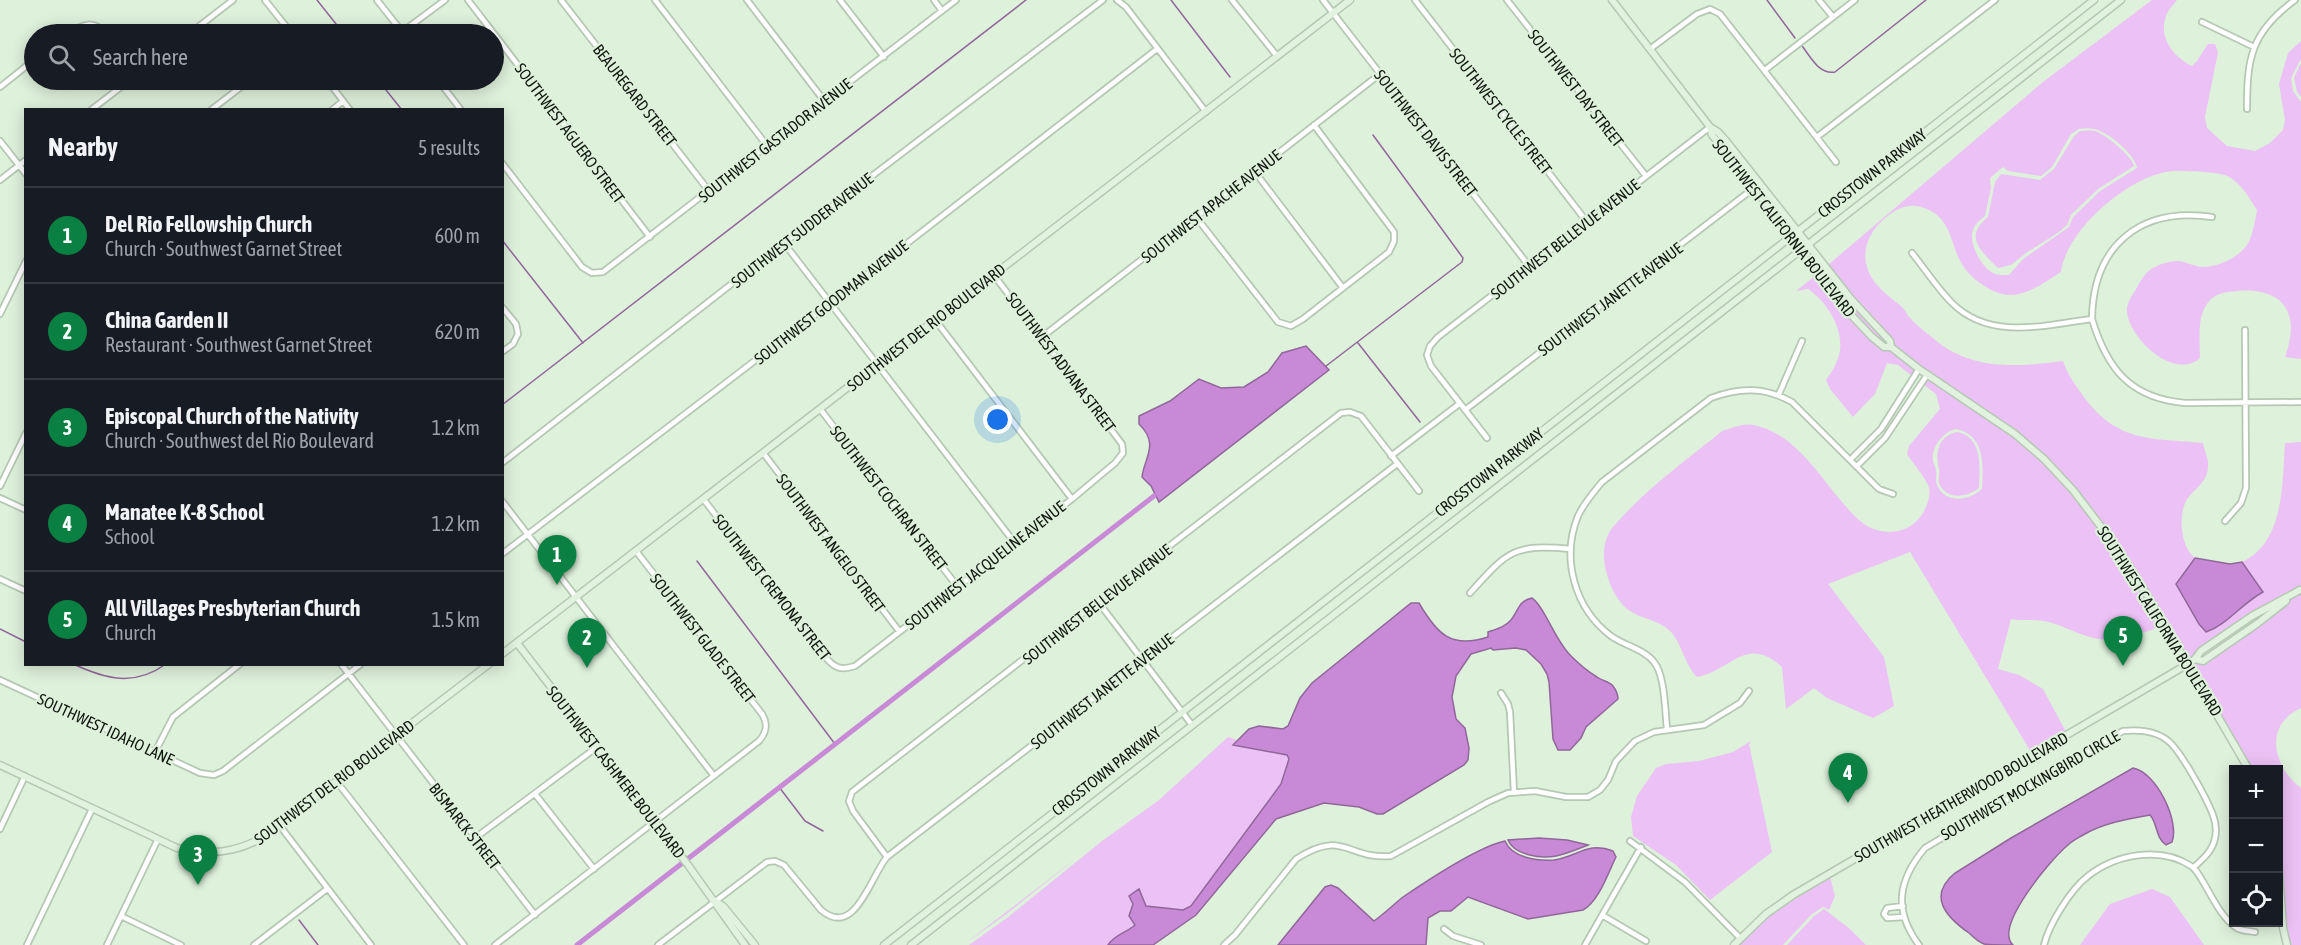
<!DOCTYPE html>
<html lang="en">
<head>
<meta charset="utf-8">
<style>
	:root { --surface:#171b24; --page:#20242c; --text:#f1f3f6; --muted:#9ea1a6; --line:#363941; --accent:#0b8043 }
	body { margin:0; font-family:"Asap Condensed",sans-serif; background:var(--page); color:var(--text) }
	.controls { position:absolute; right:18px; bottom:18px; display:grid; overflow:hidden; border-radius:0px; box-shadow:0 3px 15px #0003 }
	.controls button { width:54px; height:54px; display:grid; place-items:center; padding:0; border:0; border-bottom:2px solid var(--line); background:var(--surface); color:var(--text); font:30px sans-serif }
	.you { position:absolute; left:998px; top:420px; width:21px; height:21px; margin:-15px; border:4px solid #fff; border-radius:50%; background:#1a73e8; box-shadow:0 0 0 9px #1a73e833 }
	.badge { display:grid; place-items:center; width:39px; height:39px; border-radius:50%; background:var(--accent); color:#fff; font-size:20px; font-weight:700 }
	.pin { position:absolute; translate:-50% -50px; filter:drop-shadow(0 2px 3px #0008) }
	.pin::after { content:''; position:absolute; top:32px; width:21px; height:18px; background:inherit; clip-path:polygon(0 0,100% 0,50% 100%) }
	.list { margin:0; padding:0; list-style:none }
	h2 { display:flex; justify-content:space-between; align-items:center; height:78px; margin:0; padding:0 24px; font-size:26px }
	h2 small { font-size:20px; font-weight:400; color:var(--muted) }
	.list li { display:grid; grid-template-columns:39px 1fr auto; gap:18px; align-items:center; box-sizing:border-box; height:96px; padding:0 24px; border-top:2px solid var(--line) }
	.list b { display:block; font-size:22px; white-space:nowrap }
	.list p { margin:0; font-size:20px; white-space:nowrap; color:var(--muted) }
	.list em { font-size:20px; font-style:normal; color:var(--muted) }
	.icon { flex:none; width:33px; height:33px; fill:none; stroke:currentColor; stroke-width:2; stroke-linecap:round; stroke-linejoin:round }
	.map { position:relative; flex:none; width:2301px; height:945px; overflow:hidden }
	.search { position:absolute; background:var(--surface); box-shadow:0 3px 15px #0003; left:24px; top:24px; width:480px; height:66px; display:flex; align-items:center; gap:15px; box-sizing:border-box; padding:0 21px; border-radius:33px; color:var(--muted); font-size:22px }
	.panel { position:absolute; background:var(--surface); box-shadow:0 3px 15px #0003; left:24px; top:108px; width:480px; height:558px; border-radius:0px }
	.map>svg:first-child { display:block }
	.green { fill:#ecc1f5; fill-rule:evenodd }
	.water { fill:#c889d6; stroke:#91679b; stroke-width:1.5 }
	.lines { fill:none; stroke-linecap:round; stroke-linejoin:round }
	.stream { stroke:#91679b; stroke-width:1.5 }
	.canal { stroke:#c889d6; stroke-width:5 }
	.street-casing { stroke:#b5c8b3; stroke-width:8 }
	.secondary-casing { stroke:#b5c8b3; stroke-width:9 }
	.street { stroke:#fff; stroke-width:4.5 }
	.secondary { stroke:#e1f2df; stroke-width:6 }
	.labels { text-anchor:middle; stroke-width:4.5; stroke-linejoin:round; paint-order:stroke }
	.street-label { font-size:16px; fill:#111810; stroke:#def1db }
</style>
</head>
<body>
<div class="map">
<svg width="2301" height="945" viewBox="0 0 2301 945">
	<rect width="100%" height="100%" fill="#def1db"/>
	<path class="green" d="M2152,0H2177C2173,5 2168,10 2166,16C2158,38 2174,57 2192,66L2197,61L2208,44H2215L2218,52L2205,117L2207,128L2227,146L2255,151L2270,143L2283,130L2285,120L2279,84L2288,53L2301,41V59L2291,78L2293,91L2301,102V359L2285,357C2301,313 2284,287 2236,291C2227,292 2217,293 2210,300C2196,315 2200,340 2200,358C2174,382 2125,335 2127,308C2128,302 2132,295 2135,291C2140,282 2145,271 2155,267C2160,264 2171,261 2177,261C2185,261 2194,267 2203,267C2218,267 2238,258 2247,245C2253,236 2255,221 2257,210C2249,198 2243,186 2231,178C2223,173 2213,173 2204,172C2189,171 2172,169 2158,174C2120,185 2066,232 2061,272C2043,283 2022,301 1999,293C1986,289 1971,278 1963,266C1949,244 1953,216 1921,207C1906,203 1895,210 1884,219C1863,237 1858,264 1878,286C1885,294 1894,300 1902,307C1905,310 1907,315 1910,318C1917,326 1926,332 1934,339C1972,371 2017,367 2063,361C2067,374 2076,386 2084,397C2118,443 2151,438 2203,443C2204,450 2209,459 2208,466C2208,483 2193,489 2186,501C2178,517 2181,548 2195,558L2184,572L2206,632C2227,625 2241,604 2263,592L2242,562C2285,542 2282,483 2285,443L2301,442V708C2263,725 2273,767 2301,788V945H2289L2278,844V770L2252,769L2192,665L2260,620L2256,616L2189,660L2120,547L2075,488L2046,457L2017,432L1920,367L1894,346L1892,339L1853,298L1828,265L2043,82ZM2079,129C2084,128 2089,128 2094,129C2107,131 2135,154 2137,168L2100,191L2073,217L2069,227L2023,259L2009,275C2005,275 1999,275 1995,274C1982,269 1968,243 1973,230C1975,224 1980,220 1985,216L1991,188L1990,178L2003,167L2008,171L2041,176L2052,167L2071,134Z
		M2301,63V97L2297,92L2294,78Z
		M2080,131C2084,131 2090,130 2095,131C2105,134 2132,156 2134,166L2098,189L2071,215L2067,225L2059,232L2026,253L2011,265L1998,268C1981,251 1963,237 1988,217L1995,182L2001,174L2040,180L2054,169L2074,136Z
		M1824,269L1849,301L1888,344C1868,338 1833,290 1819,273Z
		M1815,276L1838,305L1915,370L1912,376L1898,365L1887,363L1875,394L1853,417L1830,389L1826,380C1832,372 1839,360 1840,350C1843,327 1826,301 1808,289L1796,291Z
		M1928,378C1957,398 1989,415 2015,437C2078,488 2121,557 2162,625C2147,633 2141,635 2125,630L2108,640C2083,639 2068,626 2044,621C2033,619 2021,621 2011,619L1998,669L2019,675L2043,689L2066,732L2031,752L1910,552L1828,584L1884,657L1894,706L1873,718L1827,698L1814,688L1786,709L1782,667C1746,634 1731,671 1697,677C1684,664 1682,642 1669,630C1656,618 1635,619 1622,604C1608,588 1598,555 1608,535C1610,529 1617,523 1622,517C1651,485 1688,459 1722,431C1732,428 1743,423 1753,425C1793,432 1818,474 1842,502C1850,511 1858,521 1869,527C1891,538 1917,530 1926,507C1929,500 1931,492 1928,485C1923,474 1913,464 1907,454L1909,446L1940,409L1936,394L1924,385ZM1956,429C1986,435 1983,466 1982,489C1969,501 1945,504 1937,485C1935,480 1937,475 1936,470C1936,467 1934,465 1933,461C1931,447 1943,432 1956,429Z
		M1957,432C1983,437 1980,467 1979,488C1968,497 1946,501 1939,483C1938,478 1940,473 1939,469C1935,453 1938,436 1957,432Z
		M1228,737L1237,740L1233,745L1287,755L1289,759L1281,784L1191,906L1183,910L1146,906L1143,900L1133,904L1130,910L1135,925C1126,932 1114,936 1108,945H969L1007,918L1102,841L1159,800Z
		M1751,741L1749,744L1772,852L1710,900L1676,865L1633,836L1631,817L1637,796L1656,768L1666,764L1699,761L1733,752Z
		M1078,857L1005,915L963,945Z
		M1830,877L1835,896L1829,910L1823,907L1812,914L1783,945H1738L1770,915Z
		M2152,889L2170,897L2204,945H2080L2110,904Z
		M1824,909L1850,929L1866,945H1787L1814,916Z"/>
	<path class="water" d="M1306,346L1329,370L1159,502L1151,486L1142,477C1144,458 1160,444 1139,424V416L1170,401L1199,379L1221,388L1244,387L1268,372L1282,353Z
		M2195,558L2230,564L2242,562L2263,592C2241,604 2227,625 2206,632L2199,624L2176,584Z
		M1532,598C1545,607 1555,641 1571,656C1579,664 1587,671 1597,677C1602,681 1609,681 1613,686C1616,690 1618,694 1618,699L1586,727L1581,738L1570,750H1558L1553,739L1549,682L1547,674L1541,664L1526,650L1516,648L1493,650L1491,648L1471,654L1456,676L1452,697L1456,719L1465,728L1469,748L1468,760L1464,765L1383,814H1377L1359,807L1324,803L1276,819L1196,915L1153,945H1108C1114,935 1126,933 1135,925L1129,916L1133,904L1129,896L1139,889L1146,906L1183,910L1191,906L1281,784L1289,759L1287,755L1233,745L1249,729L1259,726L1283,729L1288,726L1300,698L1312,683L1411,603H1419C1437,634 1451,649 1488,637V632C1497,629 1505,627 1511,620C1519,610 1518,601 1532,598Z
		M2133,768C2156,772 2180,821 2172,842L2166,845C2155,837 2158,824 2150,815C2127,819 2103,823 2083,835C2078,838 2072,841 2068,845C2052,858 1993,927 2013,945C2004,945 1992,945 1984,944C1979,942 1973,937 1969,933C1946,917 1927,896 1955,873L2011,838Z
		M1539,838L1567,840L1588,845C1578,849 1566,854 1556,856C1541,859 1514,855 1508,840Z
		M1505,841C1512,858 1537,861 1554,860C1577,857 1588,841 1613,851L1616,857C1608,873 1599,901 1583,910L1528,919L1468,897L1451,911H1440L1428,918L1426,945H1278L1325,887L1331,885L1338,888L1374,921C1384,914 1393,905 1403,897C1428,880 1477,847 1505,841Z"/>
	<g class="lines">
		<path class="stream" d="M317,0L344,34
			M1171,0L1230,77
			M1767,0L1795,38
			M1802,46C1811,57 1819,75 1835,72L1926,0
			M378,80L402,110
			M502,240L583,343
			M1358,343L1420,422
			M1326,366L1462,262L1463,258L1373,135
			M502,405L1026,0
			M697,561L835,744
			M0,629L26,642
			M73,664C106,679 134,687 166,664
			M779,787L805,821L823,831
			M299,920L318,945"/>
		<path class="canal" d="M577,945L1154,496"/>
		<g class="street-casing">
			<path id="street" d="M265,0L292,34
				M377,0L403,33
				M468,0L650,237
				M561,0L709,191
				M655,0L768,147
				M747,0L825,102
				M840,0L884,57
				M934,0L942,11
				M1117,0L1126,7L1206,112
				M1232,0L1277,56
				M1323,0L1529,266
				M1415,0L1587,222
				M1507,0L1646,176
				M1819,0L1833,17
				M2202,22L2254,47
				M402,32L445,0
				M68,34C82,24 94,19 106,34
				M189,34L233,0
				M1650,49L1697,14L1710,9L1720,14L1836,162
				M1765,70L1855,0
				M327,80L350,110
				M438,80L461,110
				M0,87L34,60
				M2247,109C2247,58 2251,32 2295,0
				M91,110L130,80
				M211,110L250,80
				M332,110L343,101
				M1817,137L1995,0
				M0,141L26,174
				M502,163L582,267L592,273L603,272L956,0
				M1255,172L1343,288
				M0,180L26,160
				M1196,217L1278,322L1291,326L1303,319L1389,252L1394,241V232L1314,125
				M784,243L1014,542
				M1912,253C1925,269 1937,288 1952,303C1990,341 2045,325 2092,319C2107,369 2130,398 2185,403L2301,402
				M502,307L516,324L518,334L513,344L502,352
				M0,314L26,261
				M2092,319C2093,245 2140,207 2212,217
				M936,321L1072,499
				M1042,337L1380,74
				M1779,394L1802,341
				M820,409L957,586
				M1465,410L1754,188
				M1487,438L1431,366L1427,355L1430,346L1438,337L1710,127
				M764,454L899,631
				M1391,456L1459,404
				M1851,459L1881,429L1919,369
				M502,463L784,243L1103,0
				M1857,466L1885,438L1927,375
				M0,486L26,433
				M0,498L26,510
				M704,500L827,659C836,669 842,670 855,666L1072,499L1115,463L1123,453L1122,444L993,274
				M502,501L714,776
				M2225,521L2241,503L2246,488L2245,330
				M502,554L829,304L1157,49
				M0,579L26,591
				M1470,593C1508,551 1513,544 1570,549
				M1099,603L1192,725
				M341,664L535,915
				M0,680L200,773L214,775L223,771L361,664
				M1501,693L1508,704L1510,712L1514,792
				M1667,729C1665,711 1665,675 1654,662C1644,649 1623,645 1611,636C1574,608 1561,558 1578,516C1584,503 1593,493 1602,482L1711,398C1740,387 1765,387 1792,402L1879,489L1893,494
				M155,752L173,717L240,664
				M337,782L464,945
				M535,794L594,869
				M280,826L371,945
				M0,829L25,776
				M475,838L597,747
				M1630,841L1685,882L1740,938
				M887,857L853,811L849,801L852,792L1341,413L1350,412L1361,416L1419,491
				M1903,906L1887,908L1884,914L1887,918L1904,917
				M1602,915L1646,941
				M121,916L181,945
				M1444,929L1453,936L1481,945
				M27,945L92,809
				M107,945L158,839
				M254,945L327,889
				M495,945L759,741C767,732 768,724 762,714L636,551
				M658,945L767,862L775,861L784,865L821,910C855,939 870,877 887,857L1397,464
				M1224,945L1235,935L1296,859C1343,828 1348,860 1391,856L1488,802L1508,793L1535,791L1566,797H1588L1600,790L1608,780L1616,761L1635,741L1654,732L1704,725L1740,703L1749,691
				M1585,945L1641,847
				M1919,945C1893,910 1898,880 1925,848L2123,731C2138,730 2154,730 2167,740C2180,749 2207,799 2213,815C2216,823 2217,833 2214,842C2211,852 2202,860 2194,867
				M2044,945C2049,924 2071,889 2088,876C2116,854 2160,846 2191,866C2196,869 2199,875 2202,880C2212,896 2221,918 2237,928C2242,931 2250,931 2255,932"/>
		</g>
		<g class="secondary-casing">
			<path id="secondary" d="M1612,0L1710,127L1712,135L1773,212L1808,263L1840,303L1871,336L1884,347H1891L1919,369L2015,434L2044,459L2073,490L2118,549L2146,593L2249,770
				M1710,127L1718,132L1727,142L1851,299L1890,341L1891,347
				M517,643L688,865L745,945
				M502,654L1350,0
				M2195,659L2203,661L2258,623L2286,601
				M0,765L177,848C209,856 237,853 265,836L489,664
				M2278,858L2283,928L2287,945
				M715,901L723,906L755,945
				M884,945L2094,0
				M911,945L2121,0
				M1734,945L1766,914L1793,895L2188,664L2195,659L2201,651L2252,616L2300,590"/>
		</g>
		<use href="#street" class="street"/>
		<use href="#secondary" class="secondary"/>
	</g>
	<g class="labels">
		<g class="street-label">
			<text transform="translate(1576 88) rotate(52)" y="6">SOUTHWEST DAY STREET</text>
			<text transform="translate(635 95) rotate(52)" y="6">BEAUREGARD STREET</text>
			<text transform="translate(1501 111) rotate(52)" y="6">SOUTHWEST CYCLE STREET</text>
			<text transform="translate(570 133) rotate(53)" y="6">SOUTHWEST AGUERO STREET</text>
			<text transform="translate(1426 133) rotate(52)" y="6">SOUTHWEST DAVIS STREET</text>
			<text transform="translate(775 140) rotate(-38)" y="6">SOUTHWEST GASTADOR AVENUE</text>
			<text transform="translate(1872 173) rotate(-38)" y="6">CROSSTOWN PARKWAY</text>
			<text transform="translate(1211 206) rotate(-38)" y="6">SOUTHWEST APACHE AVENUE</text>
			<text transform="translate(1784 228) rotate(52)" y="6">SOUTHWEST CALIFORNIA BOULEVARD</text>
			<text transform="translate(802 230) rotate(-38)" y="6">SOUTHWEST SUDDER AVENUE</text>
			<text transform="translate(1565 239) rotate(-38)" y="6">SOUTHWEST BELLEVUE AVENUE</text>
			<text transform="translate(1610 299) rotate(-37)" y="6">SOUTHWEST JANETTE AVENUE</text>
			<text transform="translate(831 302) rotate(-38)" y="6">SOUTHWEST GOODMAN AVENUE</text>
			<text transform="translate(926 327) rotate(-38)" y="6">SOUTHWEST DEL RIO BOULEVARD</text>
			<text transform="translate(1061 362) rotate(53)" y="6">SOUTHWEST ADVANA STREET</text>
			<text transform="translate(1489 472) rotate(-38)" y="6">CROSSTOWN PARKWAY</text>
			<text transform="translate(889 498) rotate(52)" y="6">SOUTHWEST COCHRAN STREET</text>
			<text transform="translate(831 543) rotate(53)" y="6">SOUTHWEST ANGELO STREET</text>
			<text transform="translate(985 565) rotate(-38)" y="6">SOUTHWEST JACQUELINE AVENUE</text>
			<text transform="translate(772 587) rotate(52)" y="6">SOUTHWEST CREMONA STREET</text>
			<text transform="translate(1097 604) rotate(-38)" y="6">SOUTHWEST BELLEVUE AVENUE</text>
			<text transform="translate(2160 621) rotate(58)" y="6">SOUTHWEST CALIFORNIA BOULEVARD</text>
			<text transform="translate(703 638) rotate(52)" y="6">SOUTHWEST GLADE STREET</text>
			<text transform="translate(1102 691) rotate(-38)" y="6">SOUTHWEST JANETTE AVENUE</text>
			<text transform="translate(106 729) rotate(25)" y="6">SOUTHWEST IDAHO LANE</text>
			<text transform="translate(1106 771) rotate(-38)" y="6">CROSSTOWN PARKWAY</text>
			<text transform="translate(616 772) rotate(52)" y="6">SOUTHWEST CASHMERE BOULEVARD</text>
			<text transform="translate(334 782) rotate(-37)" y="6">SOUTHWEST DEL RIO BOULEVARD</text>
			<text transform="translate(2030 785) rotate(-30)" y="6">SOUTHWEST MOCKINGBIRD CIRCLE</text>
			<text transform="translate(1961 797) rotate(-30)" y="6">SOUTHWEST HEATHERWOOD BOULEVARD</text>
			<text transform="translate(465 826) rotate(52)" y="6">BISMARCK STREET</text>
		</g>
	</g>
</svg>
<div class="controls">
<button>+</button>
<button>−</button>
<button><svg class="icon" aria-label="locate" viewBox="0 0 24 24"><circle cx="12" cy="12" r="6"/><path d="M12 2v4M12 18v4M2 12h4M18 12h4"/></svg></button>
</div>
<div class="you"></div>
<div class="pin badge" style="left:557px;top:585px">1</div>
<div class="pin badge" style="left:587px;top:668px">2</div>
<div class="pin badge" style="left:198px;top:885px">3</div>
<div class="pin badge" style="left:1848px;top:803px">4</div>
<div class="pin badge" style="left:2123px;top:666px">5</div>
<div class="search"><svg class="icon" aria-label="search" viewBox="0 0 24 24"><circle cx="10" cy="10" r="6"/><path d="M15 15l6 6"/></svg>Search here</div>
<section class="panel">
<h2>Nearby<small>5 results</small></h2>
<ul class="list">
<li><span class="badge">1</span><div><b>Del Rio Fellowship Church</b><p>Church · Southwest Garnet Street</p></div><em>600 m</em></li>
<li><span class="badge">2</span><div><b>China Garden II</b><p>Restaurant · Southwest Garnet Street</p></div><em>620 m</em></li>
<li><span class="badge">3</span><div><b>Episcopal Church of the Nativity</b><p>Church · Southwest del Rio Boulevard</p></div><em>1.2 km</em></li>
<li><span class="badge">4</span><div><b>Manatee K-8 School</b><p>School</p></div><em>1.2 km</em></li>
<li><span class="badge">5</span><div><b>All Villages Presbyterian Church</b><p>Church</p></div><em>1.5 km</em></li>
</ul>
</section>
</div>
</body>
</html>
